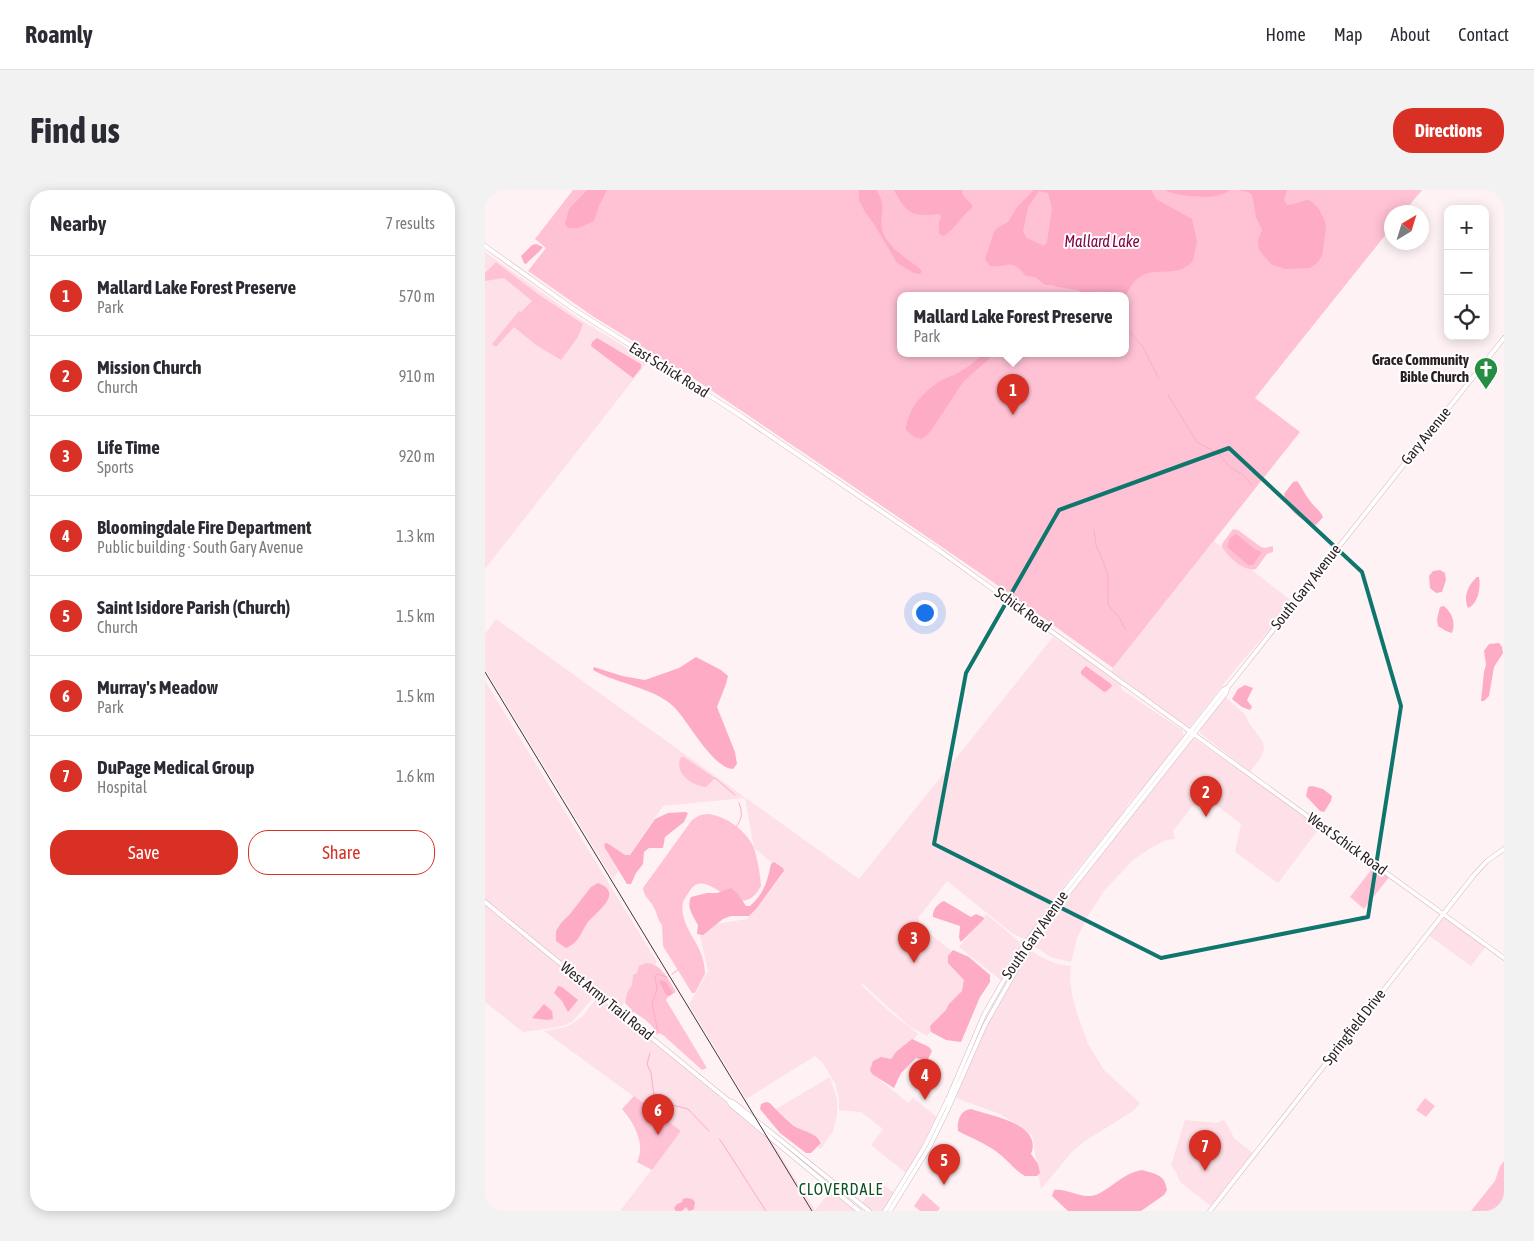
<!DOCTYPE html>
<html lang="en">
<head>
<meta charset="utf-8">
<style>
	:root { --surface:#fff; --page:#f2f2f3; --text:#2b2b33; --muted:#7c7c81; --line:#e1e1e2; --accent:#d93025 }
	body { margin:0; font-family:"Asap Condensed",sans-serif; background:var(--page); color:var(--text) }
	.controls { position:absolute; right:15px; top:15px; display:grid; overflow:hidden; border-radius:10px; box-shadow:0 2px 12px #0003 }
	.controls button { width:45px; height:45px; display:grid; place-items:center; padding:0; border:0; border-bottom:1px solid var(--line); background:var(--surface); color:var(--text); font:25px sans-serif }
	.compass { position:absolute; left:899px; top:15px; width:45px; height:45px; border-radius:50%; background:var(--surface); box-shadow:0 2px 12px #0003; rotate:38deg }
	.you { position:absolute; left:439px; top:422px; width:18px; height:18px; margin:-12px; border:4px solid #fff; border-radius:50%; background:#1a73e8; box-shadow:0 0 0 8px #1a73e833 }
	.badge { display:grid; place-items:center; width:32px; height:32px; border-radius:50%; background:var(--accent); color:#fff; font-size:16px; font-weight:700 }
	.pin { position:absolute; translate:-50% -41px; filter:drop-shadow(0 1px 2px #0008) }
	.pin::after { content:''; position:absolute; top:26px; width:18px; height:15px; background:inherit; clip-path:polygon(0 0,100% 0,50% 100%) }
	.popup { position:absolute; left:412px; top:102px; width:232px; height:65px; box-sizing:border-box; display:grid; place-content:center; border-radius:10px; background:var(--surface); filter:drop-shadow(0 1px 4px #0005); font-size:16px; white-space:nowrap; color:var(--muted) }
	.popup b { font-size:19px; color:var(--text) }
	.popup::after { content:''; position:absolute; left:50%; top:100%; margin-left:-10px; border:10px solid transparent; border-top-color:var(--surface) }
	.list { margin:0; padding:0; list-style:none }
	h2 { display:flex; justify-content:space-between; align-items:center; height:65px; margin:0; padding:0 20px; font-size:21px }
	h2 small { font-size:16px; font-weight:400; color:var(--muted) }
	.list li { display:grid; grid-template-columns:32px 1fr auto; gap:15px; align-items:center; box-sizing:border-box; height:80px; padding:0 20px; border-top:1px solid var(--line) }
	.list b { display:block; font-size:19px; white-space:nowrap }
	.list p { margin:0; font-size:16px; white-space:nowrap; color:var(--muted) }
	.list em { font-size:16px; font-style:normal; color:var(--muted) }
	.actions { display:flex; gap:10px; padding:15px 20px }
	.actions a { flex:1; padding:11px 0; border:1px solid var(--accent); border-radius:20px; text-align:center; font-size:18px; color:var(--accent) }
	.actions .main { background:var(--accent); color:#fff }
	.icon { flex:none; width:28px; height:28px; fill:none; stroke:currentColor; stroke-width:2; stroke-linecap:round; stroke-linejoin:round }
	.map { position:relative; flex:none; width:1019px; height:1021px; overflow:hidden; border-radius:20px }
	header { display:flex; align-items:center; gap:30px; box-sizing:border-box; height:70px; padding:0 25px; background:var(--surface); border-bottom:1px solid var(--line) }
	header strong { font-size:24px }
	nav { display:flex; gap:28px; margin-inline-start:auto; font-size:18px }
	.intro { display:flex; align-items:center; justify-content:space-between; box-sizing:border-box; height:120px; padding:0 30px }
	h1 { margin:0; font-size:35px }
	.button { padding:12px 22px; border-radius:20px; background:var(--accent); color:#fff; font-size:18px; font-weight:700 }
	main { display:flex; gap:30px; padding:0 30px }
	aside { flex:1; background:var(--surface); border-radius:20px; box-shadow:0 2px 12px #0003 }
	.map>svg:first-child { display:block }
	.built { fill:#fee0e8 }
	.green { fill:#ffc2d4; fill-rule:evenodd }
	.water { fill:#feabc5; fill-rule:evenodd }
	.lines { fill:none; stroke-linecap:round; stroke-linejoin:round }
	.stream { stroke:#feabc5; stroke-width:1 }
	.secondary-casing { stroke:#d4b8c0; stroke-width:5 }
	.secondary { stroke:#fff; stroke-width:4 }
	.rail { stroke:#413639; stroke-width:1 }
	.marked { fill:none; stroke:#0f766e; stroke-width:4; stroke-linejoin:round }
	.labels { text-anchor:middle; stroke-width:4; stroke-linejoin:round; paint-order:stroke }
	.poi-label { font-size:15px; font-weight:bold; fill:#291e21; stroke:#fff; text-anchor:end }
	.street-label { font-size:15px; fill:#291e21; stroke:#fff }
	.water-label { font-size:16px; font-style:italic; fill:#830546; stroke:#fff }
	.neighbourhood-label { font-size:16px; letter-spacing:1px; fill:#0e5122; stroke:#fff }
</style>
</head>
<body>
<header>
<strong>Roamly</strong>
<nav><a>Home</a><a>Map</a><a>About</a><a>Contact</a></nav>
</header>
<div class="intro"><h1>Find us</h1><a class="button">Directions</a></div>
<main>
<aside>
<h2>Nearby<small>7 results</small></h2>
<ul class="list">
<li><span class="badge">1</span><div><b>Mallard Lake Forest Preserve</b><p>Park</p></div><em>570 m</em></li>
<li><span class="badge">2</span><div><b>Mission Church</b><p>Church</p></div><em>910 m</em></li>
<li><span class="badge">3</span><div><b>Life Time</b><p>Sports</p></div><em>920 m</em></li>
<li><span class="badge">4</span><div><b>Bloomingdale Fire Department</b><p>Public building · South Gary Avenue</p></div><em>1.3 km</em></li>
<li><span class="badge">5</span><div><b>Saint Isidore Parish (Church)</b><p>Church</p></div><em>1.5 km</em></li>
<li><span class="badge">6</span><div><b>Murray's Meadow</b><p>Park</p></div><em>1.5 km</em></li>
<li><span class="badge">7</span><div><b>DuPage Medical Group</b><p>Hospital</p></div><em>1.6 km</em></li>
</ul>
<div class="actions"><a class="main">Save</a><a>Share</a></div>
</aside>
<div class="map">
<svg width="1019" height="1021" viewBox="0 0 1019 1021">
	<rect width="100%" height="100%" fill="#fef2f5"/>
	<path class="built" d="M0,62L96,130L163,171L0,379Z
		M729,351L808,412L749,481L704,538L626,481Z
		M11,429L374,689L568,447L636,493V499L697,540L699,546L662,594L643,614L636,626L586,687L541,750L527,743L462,691L434,727V735L470,764L485,797L442,846L424,836L378,794L376,795L405,822L433,844L395,890L423,913L428,908L452,927L422,984L386,955L398,939L376,922L354,920V908L350,893L337,872L330,866L261,909L204,815L223,781L213,737L262,729L299,683L269,658L260,608L178,616L128,689L0,479V444Z
		M0,491L172,772L134,819L0,710Z
		M740,507L760,524L764,533L778,552L779,559L776,567L765,582L715,543L716,537Z
		M708,548L836,636L793,693L750,662L756,634L717,604L688,641L690,649L681,650L664,659L648,670L619,701L604,724L592,748L586,772L566,767L547,755L581,709Z
		M0,714L111,804L89,830L81,835L67,838L38,842L0,812Z
		M501,724L538,755L516,790L474,757Z
		M959,724L1002,755L986,776L943,745Z
		M545,760L558,768L572,774L586,776L585,788L587,805L592,823L603,854L619,880L655,913L648,921L600,951L587,962L556,999L547,945L534,936L515,924L471,908L490,860L508,821Z
		M113,806L286,950L330,1020L347,1000L372,1021H135L196,941L59,841L81,837L90,832L98,826Z
		M345,887L352,909V925L348,941L336,959L333,957L337,952L336,950L308,935L291,919Z
		M700,930L732,933L739,930L750,949L769,964L727,1017L695,992L691,982L686,975Z
		M394,992L410,1003L397,1021H385L376,1014Z"/>
	<path class="green" d="M88,0H937L919,22H906V38L770,208L815,242L628,478L505,390L378,303L211,190L109,127L43,81L61,58L50,49ZM416,106H640V164H416Z
		M11,72L53,104L98,134L93,147L76,170L51,155L29,137L11,157L7,154L34,121L36,122L47,111L19,88L0,91V83Z
		M748,339L753,340L776,357L780,358L788,356V362L782,364L771,379C759,382 743,367 737,357V354Z
		M196,567H199L230,588L221,597C207,596 188,583 196,567Z
		M222,624C239,625 259,639 267,654C272,663 275,684 276,696C253,739 222,671 204,702C202,705 199,709 198,712C194,730 209,747 215,761C218,768 220,777 220,784L210,803H207L178,756L177,735C172,729 172,722 168,716C164,709 159,707 158,698L207,630L215,625Z
		M890,675L905,686L879,719L865,707Z
		M161,773C176,773 184,790 191,802L183,807L181,810L222,878L217,880L178,845L174,843L172,845C168,834 158,828 149,822L145,823L142,822V820H147L140,813L142,803L147,795L148,785L152,783L154,776Z
		M149,906L196,941L167,980L152,972C161,954 149,933 137,919Z
		M940,908L950,916L941,927L931,920Z
		M1019,971V1021H986L1010,991L1015,976Z
		M438,1003L455,1018L453,1021H435L429,1016Z"/>
	<path class="water" d="M102,0H122L114,16L109,31L93,38H83L80,34L84,19Z
		M374,0H391C403,18 394,21 397,39C400,56 423,69 435,79L437,81L435,84L429,83L412,73L389,34L380,22L374,10Z
		M409,0H477V4L487,15V18C476,26 470,39 459,46L454,44V33L456,26L454,24C426,27 422,24 409,0Z
		M549,0H666L671,9L707,29L712,51L708,71C690,91 669,73 651,90C646,94 644,101 640,106H628L613,101L616,106H593L598,104L593,100L573,97L567,95H560L550,87L541,86C524,66 524,79 505,76L500,69L509,42L512,38L523,32L533,16ZM554,1L563,3L567,19L562,52L559,56L542,48L538,42L543,17Z
		M680,0H745C731,9 722,7 707,6C696,5 690,5 680,0Z
		M752,0H802L799,10L802,15L809,14L822,10L826,11L834,19L840,31L841,38L837,66L832,73L825,78L800,79L786,74L774,60L773,50L777,40L771,27L767,5L763,2Z
		M51,54L58,57C54,63 46,68 41,74L39,73L36,66L47,55Z
		M112,148L156,174V178L148,188L106,156L107,152Z
		M498,164L504,166V169L478,192L445,242L437,249L429,247L421,240C422,221 436,204 452,193C459,188 469,186 476,181C484,177 491,170 498,164Z
		M812,291C817,297 820,305 825,311C829,317 835,320 838,327L831,335C817,332 801,319 799,304L808,292Z
		M751,344L771,360L777,362L768,375H763L742,357L745,348Z
		M955,380L960,383L961,390L957,402L951,403L945,398L944,386L948,381Z
		M992,387H994C996,398 993,414 983,418C978,407 983,395 992,387Z
		M959,416C967,423 971,432 967,443L961,441L953,436L952,429L955,417Z
		M1014,453L1017,457L1018,463L1009,477L1004,506L999,511H996L999,482L1001,475L999,461L1004,454Z
		M211,467L236,480L243,486L241,494L232,517L250,562L252,574L248,579C227,578 203,530 188,516C167,497 132,494 108,480L109,477L137,486L160,490L194,478Z
		M601,476L626,494L627,496L622,501L619,502L596,484V481Z
		M760,495L768,498L762,510L767,517L765,520L757,517L747,509L753,499Z
		M827,596L838,599L847,606L846,611L839,622L835,621L821,606L823,597Z
		M200,622L203,623L199,632L180,647L178,658H164L159,662L158,674L151,683L146,694H142L120,658L119,654L122,653L140,665H145L170,629L183,623Z
		M289,672L298,678L299,681L271,719L264,726H246L238,729L218,745L212,744L213,735C209,727 201,718 206,707L222,703H232L246,698L252,703L261,716H265C279,704 282,692 286,674Z
		M113,693C140,703 111,722 103,732C95,743 96,751 81,758L71,751V741L76,733L85,724L106,697Z
		M459,711L486,727L491,724L498,727L499,729L476,752L474,748L475,736L448,727C447,720 453,713 459,711Z
		M468,760L484,767L505,785V792L495,807L476,852L461,850L446,842L445,836L461,820L464,814L477,801L479,790L463,773V766Z
		M176,790L181,792L188,803L184,806L181,805L174,791Z
		M73,796L77,797L93,810L83,822L77,811L69,803Z
		M59,814L67,821L68,829L62,830L47,828Z
		M427,849L444,857L447,861L442,871L431,868L416,883L409,898L387,884L385,880L388,871L396,867L406,869L411,862Z
		M281,912L285,913C287,916 305,933 309,936C317,941 332,943 336,953L326,963H321L295,943L275,919L276,914Z
		M486,919C505,926 558,933 546,964L553,974L555,983L552,986H540C529,980 522,969 512,962C500,953 486,948 473,941C472,931 475,920 486,919Z
		M657,980C670,984 680,984 682,1000L679,1005L656,1021H583L567,1006L569,1000C584,998 599,1012 615,1003C630,995 639,983 657,980Z
		M202,1008L207,1009L210,1012L209,1019L204,1021L201,1017L197,1021H191L189,1018L192,1014L197,1012L198,1009Z"/>
	<g class="lines">
		<path class="stream" d="M640,137L658,157L674,189
			M683,205L712,252L734,264L746,278L757,284L767,295
			M609,340L611,355L617,370
			M618,371L623,386V415L634,427L640,439
			M230,588L250,605
			M251,637C257,629 258,623 254,613
			M187,784L193,780
			M173,842L167,813L172,799L170,786L172,784L182,787
			M165,863L162,874L166,883L169,906L176,912L203,919L224,941
			M234,949L236,951L281,1021"/>
		<g class="secondary-casing">
			<path id="secondary" d="M0,56L87,118L253,224L455,361L1019,768
				M0,712L244,911L246,915L374,1021
				M244,911L248,912L384,1021
				M400,1021L441,954L463,909L499,825L539,755L567,717L738,500L743,497
				M405,1021L445,956L462,921L500,835L539,766L567,724L741,503L743,497L1019,148
				M725,1021L989,685L1002,671L1019,659"/>
		</g>
		<use href="#secondary" class="secondary"/>
		<path class="rail" d="M0,482L327,1021"/>
	</g>
	<path class="marked" d="M744,258L877,382L916,516L883,727L676,768L449,654L481,483L574,320Z"/>
	<defs>
		<g id="church-pin" transform="scale(1.25)"><path d="M0 17L-7.5 6A9.5 9.5 0 1 1 7.5 6Z" fill="#268d43" stroke="#fff"/><path d="M-1.2-6h2.4v3.5h3.3v2.4h-3.3V6h-2.4V-.1h-3.3v-2.4h3.3Z" fill="#fff"/></g>
	</defs>
	<g fill-rule="evenodd">
		<use href="#church-pin" x="1001" y="179"/>
	</g>
	<g class="labels">
		<g class="poi-label">
			<text x="984" y="175">Grace Community<tspan x="984" dy="17">Bible Church</tspan></text>
		</g>
		<g class="street-label">
			<text transform="translate(184 180) rotate(32)" y="5">East Schick Road</text>
			<text transform="translate(941 246) rotate(-51)" y="5">Gary Avenue</text>
			<text transform="translate(821 397) rotate(-52)" y="5">South Gary Avenue</text>
			<text transform="translate(538 420) rotate(36)" y="5">Schick Road</text>
			<text transform="translate(862 654) rotate(36)" y="5">West Schick Road</text>
			<text transform="translate(550 745) rotate(-55)" y="5">South Gary Avenue</text>
			<text transform="translate(122 811) rotate(39)" y="5">West Army Trail Road</text>
			<text transform="translate(869 837) rotate(-52)" y="5">Springfield Drive</text>
		</g>
		<g class="water-label">
			<text x="617" y="57">Mallard Lake</text>
		</g>
		<g class="neighbourhood-label">
			<text x="356" y="1005">CLOVERDALE</text>
		</g>
	</g>
</svg>
<div class="controls">
<button>+</button>
<button>−</button>
<button><svg class="icon" aria-label="locate" viewBox="0 0 24 24"><circle cx="12" cy="12" r="6"/><path d="M12 2v4M12 18v4M2 12h4M18 12h4"/></svg></button>
</div>
<svg class="compass" viewBox="-18 -18 36 36"><path d="M0-13l5 13h-10z" fill="#e53935"/><path d="M0 13l5-13h-10z" fill="#7c7c81"/></svg>
<div class="you"></div>
<div class="pin badge" style="left:528px;top:225px">1</div>
<div class="popup"><b>Mallard Lake Forest Preserve</b>Park</div>
<div class="pin badge" style="left:721px;top:627px">2</div>
<div class="pin badge" style="left:429px;top:773px">3</div>
<div class="pin badge" style="left:440px;top:910px">4</div>
<div class="pin badge" style="left:459px;top:995px">5</div>
<div class="pin badge" style="left:173px;top:945px">6</div>
<div class="pin badge" style="left:720px;top:981px">7</div>
</div>
</main>
</body>
</html>
